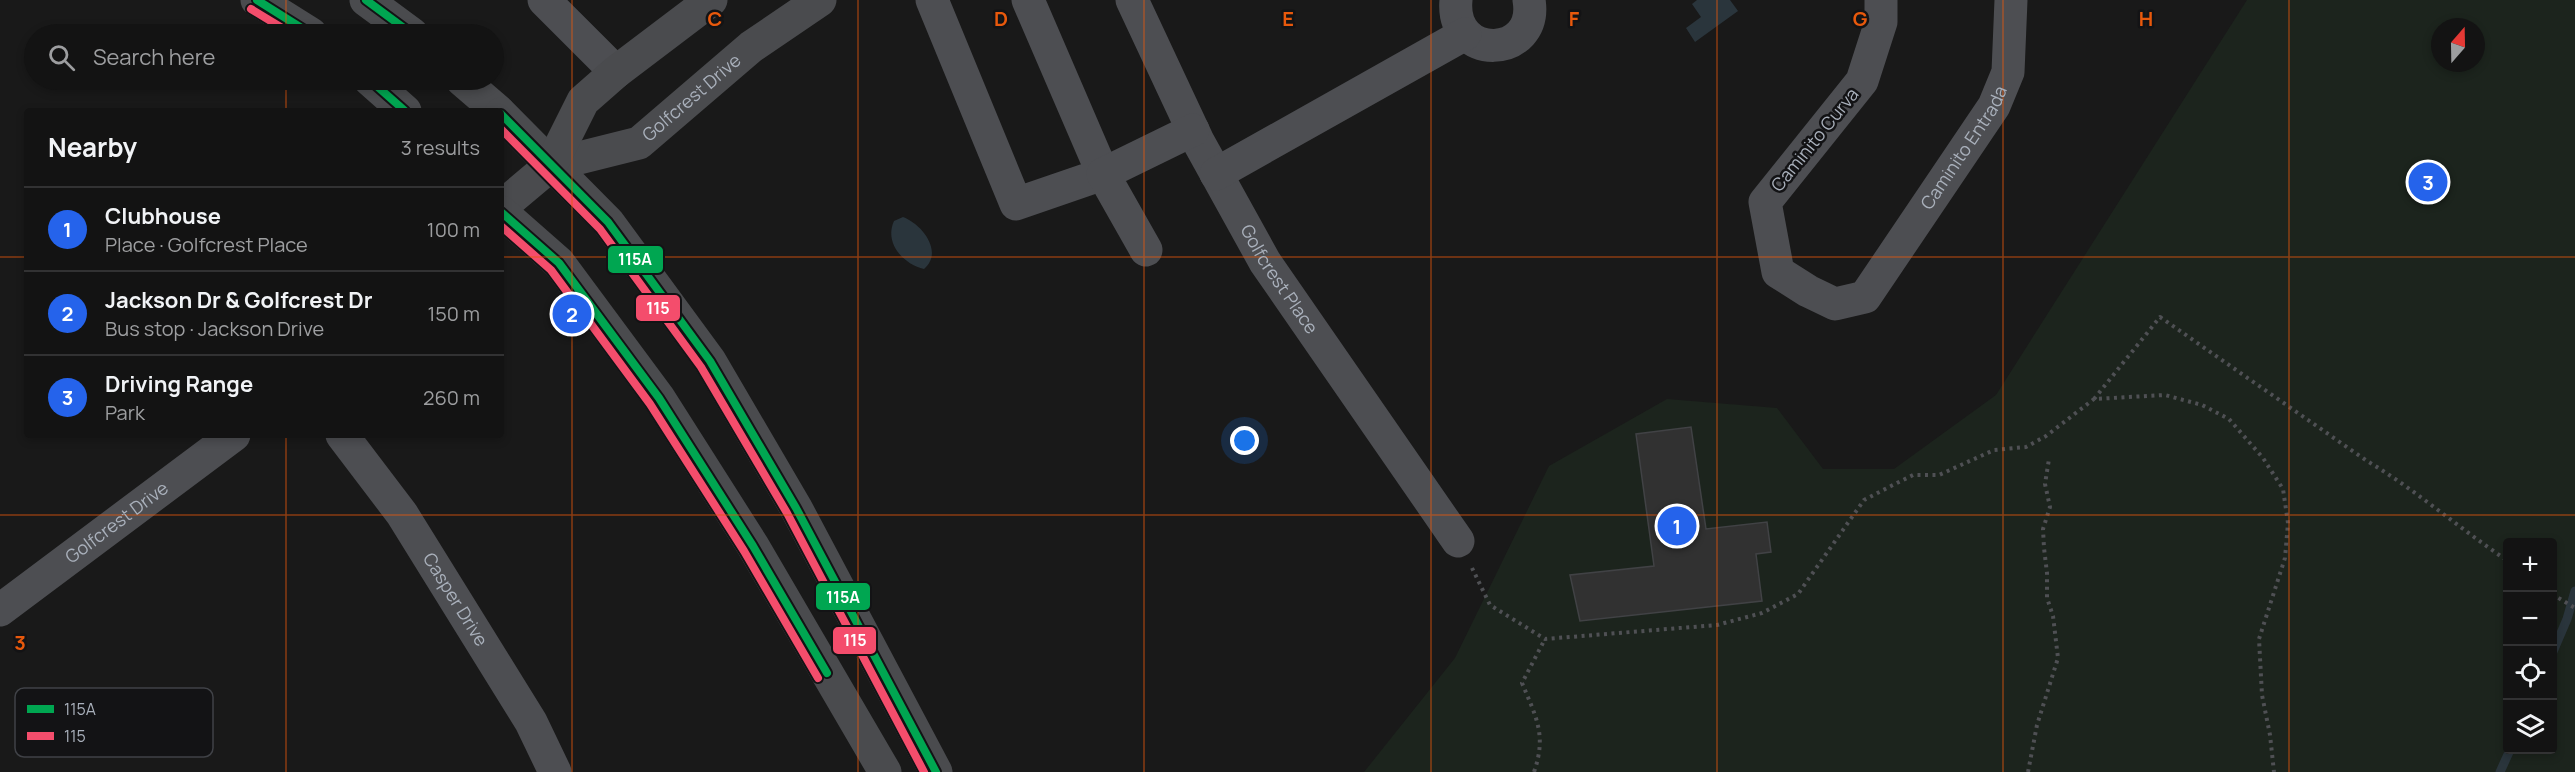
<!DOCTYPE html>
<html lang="en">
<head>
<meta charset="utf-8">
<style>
	:root { --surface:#131313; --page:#202021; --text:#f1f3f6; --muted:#9d9ea0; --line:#323233; --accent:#2563eb }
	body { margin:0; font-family:Manrope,sans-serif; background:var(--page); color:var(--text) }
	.controls { position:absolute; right:18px; bottom:18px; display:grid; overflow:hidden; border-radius:6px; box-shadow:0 3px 9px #0003 }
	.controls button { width:54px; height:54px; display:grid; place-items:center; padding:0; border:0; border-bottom:2px solid var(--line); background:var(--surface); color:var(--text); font:30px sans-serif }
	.compass { position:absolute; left:2431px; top:18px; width:54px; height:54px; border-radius:50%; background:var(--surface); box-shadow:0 3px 9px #0003; rotate:20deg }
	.you { position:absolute; left:1245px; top:441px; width:21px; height:21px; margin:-15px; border:4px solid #fff; border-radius:50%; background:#1a73e8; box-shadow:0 0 0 9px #1a73e833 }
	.badge { display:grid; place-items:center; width:39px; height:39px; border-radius:50%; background:var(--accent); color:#fff; font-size:20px; font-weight:700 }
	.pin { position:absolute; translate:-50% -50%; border:3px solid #fff; box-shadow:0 2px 6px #0006 }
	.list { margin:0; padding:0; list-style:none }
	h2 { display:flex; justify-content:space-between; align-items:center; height:78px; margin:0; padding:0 24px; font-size:26px }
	h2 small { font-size:20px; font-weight:400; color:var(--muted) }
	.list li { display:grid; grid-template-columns:39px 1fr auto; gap:18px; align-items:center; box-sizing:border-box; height:84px; padding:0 24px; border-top:2px solid var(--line) }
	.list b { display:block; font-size:22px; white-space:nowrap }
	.list p { margin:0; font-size:20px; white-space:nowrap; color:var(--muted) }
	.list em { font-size:20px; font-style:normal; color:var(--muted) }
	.icon { flex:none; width:33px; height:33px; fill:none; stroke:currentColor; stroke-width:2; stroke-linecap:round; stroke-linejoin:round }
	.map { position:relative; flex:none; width:2575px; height:772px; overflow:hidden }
	.search { position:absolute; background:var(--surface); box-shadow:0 3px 9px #0003; left:24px; top:24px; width:480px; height:66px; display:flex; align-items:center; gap:15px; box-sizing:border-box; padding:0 21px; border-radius:33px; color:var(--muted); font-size:22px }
	.panel { position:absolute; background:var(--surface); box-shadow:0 3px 9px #0003; left:24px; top:108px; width:480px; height:330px; border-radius:6px }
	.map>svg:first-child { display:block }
	.green { fill:#1c241d; fill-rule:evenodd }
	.water { fill:#2a353c }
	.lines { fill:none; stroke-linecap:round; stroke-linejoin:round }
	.stream { stroke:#2a353c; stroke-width:9 }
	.building { fill:#313131; stroke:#414245; stroke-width:1.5 }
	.path { stroke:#4f5054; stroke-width:4; stroke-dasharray:3 4.5; stroke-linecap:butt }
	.minor { stroke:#4d4e52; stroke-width:33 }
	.major { stroke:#4a4b4e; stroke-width:33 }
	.bus-1-casing { stroke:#131315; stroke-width:12 }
	.bus-2-casing { stroke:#131315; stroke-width:12 }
	.bus-1 { stroke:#00a651; stroke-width:8 }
	.bus-2 { stroke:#f44d6c; stroke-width:8 }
	.grid { fill:none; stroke:#e8590c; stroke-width:1.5; stroke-opacity:0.55 }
	.labels { text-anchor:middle; stroke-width:5; stroke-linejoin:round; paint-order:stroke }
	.street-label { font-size:18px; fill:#a9b0bb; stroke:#131315 }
	.key { fill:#131315; stroke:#404247; stroke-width:1.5 }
	.key-label { font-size:16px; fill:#a9b0bb }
	.grid-label { font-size:20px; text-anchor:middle; font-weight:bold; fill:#e8590c; stroke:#131315; stroke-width:5; stroke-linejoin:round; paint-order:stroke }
	.line-badge { stroke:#131315; stroke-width:2 }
	.badge-label { font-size:16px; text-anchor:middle; font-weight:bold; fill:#fff }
</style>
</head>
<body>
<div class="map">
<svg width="2575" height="772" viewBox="0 0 2575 772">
	<rect width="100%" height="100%" fill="#191919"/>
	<path class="green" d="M2247,0H2575V772H1364L1455,658L1549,466L1667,399L1777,408L1823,469H1894L1996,395ZM2440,27H2476V63H2440ZM2508,542H2552V750H2508Z"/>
	<path class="water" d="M1697,0H1730L1738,11L1695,42L1686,28L1701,17L1692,4Z
		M903,217C922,224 944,252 924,269C903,264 884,243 894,221Z"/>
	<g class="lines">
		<path class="stream" d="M2552,654L2567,619L2575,591
			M2500,772L2510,750"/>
	</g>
	<path class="building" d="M1691,427L1706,529L1767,522L1771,552L1756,554L1762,601L1580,621L1570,575L1654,566L1636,434Z"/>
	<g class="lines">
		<path class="path" d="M2094,399L2160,317L2367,461C2416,490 2460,529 2508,561
			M1472,568L1490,605L1545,639L1717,625L1762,613L1798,594L1864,500L1891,486L1913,475H1939L1994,450L2026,447L2046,436L2094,399L2165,395L2202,405L2229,419L2263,458L2283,489L2288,523L2285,558L2259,639L2262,695L2270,735L2274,772
			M2552,594L2575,608
			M1534,772C1547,735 1536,717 1522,683L1545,639
			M2028,772L2037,725L2058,658L2053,616L2047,598V573L2044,548L2043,529L2050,507L2045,484L2049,459"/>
		<g class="minor">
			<path d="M544,0L616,72"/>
			<path d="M932,0L1016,204L1103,174L1028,0"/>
			<path id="s1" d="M1132,0L1198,141L1265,262L1458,541"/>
			<path d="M1456,0C1450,62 1539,59 1529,0"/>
			<path id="s2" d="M1881,0V22L1862,81L1765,202L1778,272L1808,291L1835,304L1865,297L1994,106L2008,72L2011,0"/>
			<path d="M1216,174L1465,34"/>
			<path d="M1146,250L1103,174L1193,130"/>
			<path id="s3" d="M342,435L402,514L531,722L555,772"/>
			<path id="s4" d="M0,610L234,435"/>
		</g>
		<g class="major">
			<path d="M257,0L311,34"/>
			<path d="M366,0L412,34"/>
			<path d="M370,80L405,111"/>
			<path d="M462,80L498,111"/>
			<path d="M501,114L608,222L710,361L796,508L936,772"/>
			<path id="s5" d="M551,165L639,143L751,47L820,0"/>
			<path d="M501,207L551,165L583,101L616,72L711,0"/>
			<path d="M501,212L559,263L659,398L753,546L885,772"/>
		</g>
		<g class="bus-1-casing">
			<path id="bus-1" d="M257,0L311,34
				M366,0L412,34
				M370,80L405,111
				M501,114L608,222L710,361L796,508L936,772
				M501,212L559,263L659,398L753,546L827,673"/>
		</g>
		<g class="bus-2-casing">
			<path id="bus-2" d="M251,9L292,34
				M501,129L600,229L701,367L787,513L924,772
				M501,226L551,270L650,404L744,551L818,678"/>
		</g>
		<use href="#bus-1" class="bus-1"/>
		<use href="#bus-2" class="bus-2"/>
	</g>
	<path class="grid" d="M286,0V34M572,0V772M858,0V772M1144,0V772M1431,0V772M1717,0V772M2003,0V772M2289,0V772M286,80V111M0,257H27M501,257H2575M286,435V772M0,515H2575"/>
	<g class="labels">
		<g class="street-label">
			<text dy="6" stroke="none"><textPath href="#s5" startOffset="160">Golfcrest Drive</textPath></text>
			<text transform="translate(1815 140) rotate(-51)" y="6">Caminito Curva</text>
			<text dy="6" stroke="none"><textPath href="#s2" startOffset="586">Caminito Entrada</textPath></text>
			<text dy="6" stroke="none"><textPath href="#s1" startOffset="316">Golfcrest Place</textPath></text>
			<text dy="6" stroke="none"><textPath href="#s4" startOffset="146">Golfcrest Drive</textPath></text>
			<text dy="6" stroke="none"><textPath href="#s3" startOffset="200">Casper Drive</textPath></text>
		</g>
	</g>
	<rect x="15" y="688" width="198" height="69" rx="9" class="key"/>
	<rect x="27" y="705" width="27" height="8" fill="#00a651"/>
	<rect x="27" y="732" width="27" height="8" fill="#f44d6c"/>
	<g class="key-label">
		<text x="64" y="715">115A</text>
		<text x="64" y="742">115</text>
	</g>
	<g class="grid-label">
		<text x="715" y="26">C</text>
		<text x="1001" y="26">D</text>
		<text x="1288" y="26">E</text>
		<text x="1574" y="26">F</text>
		<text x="1860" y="26">G</text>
		<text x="2146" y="26">H</text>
		<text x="20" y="650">3</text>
	</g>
	<g class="line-badge">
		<rect x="607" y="245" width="57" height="29" rx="6" fill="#00a651"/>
		<rect x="635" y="294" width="46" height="28" rx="6" fill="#f44d6c"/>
		<rect x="815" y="582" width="56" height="29" rx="6" fill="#00a651"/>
		<rect x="832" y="626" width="45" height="29" rx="6" fill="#f44d6c"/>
	</g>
	<g class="badge-label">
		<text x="635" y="265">115A</text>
		<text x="658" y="314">115</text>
		<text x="843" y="603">115A</text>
		<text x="855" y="646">115</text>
	</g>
</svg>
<div class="controls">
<button>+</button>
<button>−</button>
<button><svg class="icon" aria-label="locate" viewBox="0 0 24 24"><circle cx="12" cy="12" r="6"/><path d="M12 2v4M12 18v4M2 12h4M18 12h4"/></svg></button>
<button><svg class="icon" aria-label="layers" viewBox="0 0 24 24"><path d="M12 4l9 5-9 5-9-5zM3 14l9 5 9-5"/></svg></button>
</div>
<svg class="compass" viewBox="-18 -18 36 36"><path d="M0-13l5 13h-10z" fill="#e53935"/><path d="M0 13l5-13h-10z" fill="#9d9ea0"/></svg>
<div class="you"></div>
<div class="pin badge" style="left:1677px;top:526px">1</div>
<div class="pin badge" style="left:572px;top:314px">2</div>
<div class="pin badge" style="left:2428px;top:182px">3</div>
<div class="search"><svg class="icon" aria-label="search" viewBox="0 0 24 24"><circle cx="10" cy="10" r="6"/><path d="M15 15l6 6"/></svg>Search here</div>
<section class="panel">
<h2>Nearby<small>3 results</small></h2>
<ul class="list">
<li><span class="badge">1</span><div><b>Clubhouse</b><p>Place · Golfcrest Place</p></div><em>100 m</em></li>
<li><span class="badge">2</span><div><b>Jackson Dr &amp; Golfcrest Dr</b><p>Bus stop · Jackson Drive</p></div><em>150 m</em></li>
<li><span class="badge">3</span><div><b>Driving Range</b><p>Park</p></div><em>260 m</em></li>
</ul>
</section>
</div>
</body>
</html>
